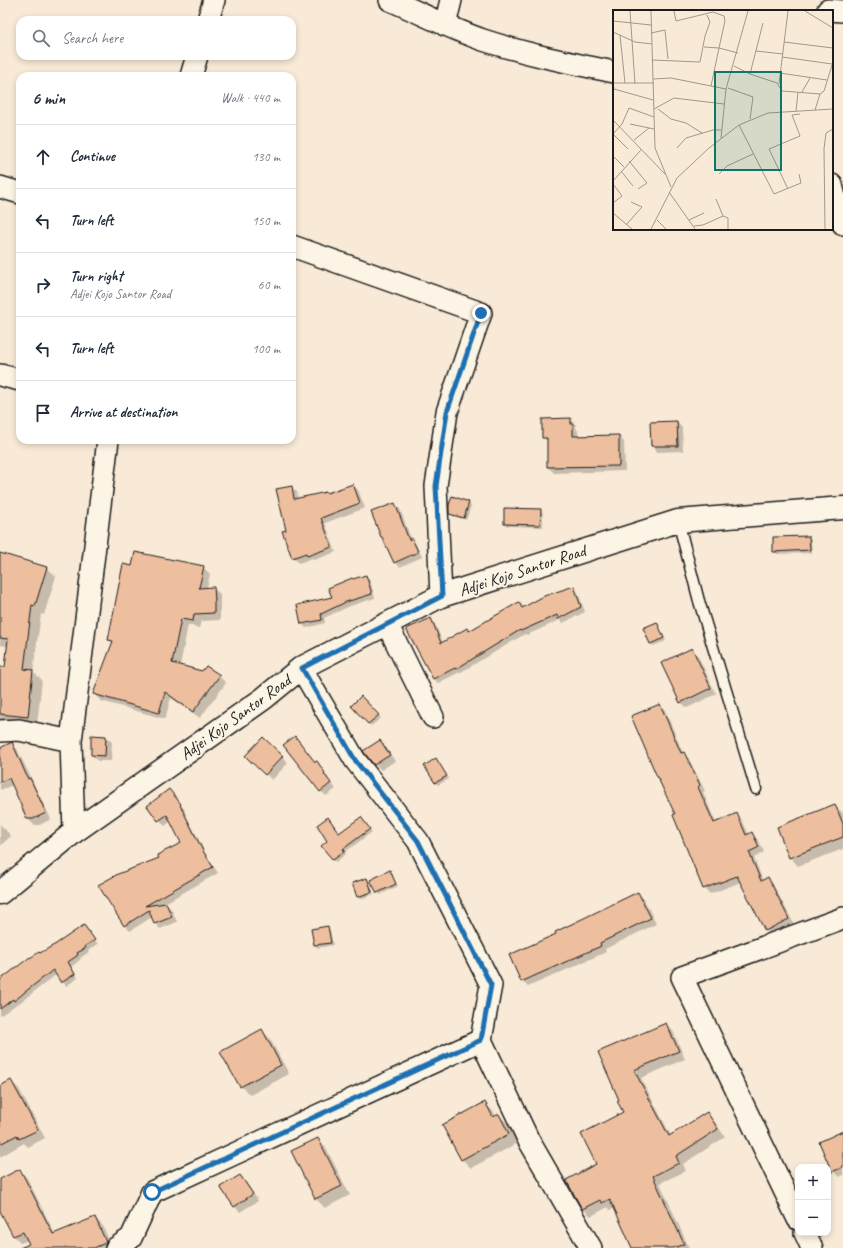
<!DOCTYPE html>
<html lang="en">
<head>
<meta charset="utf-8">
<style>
	:root { --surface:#fff; --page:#f2f2f3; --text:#1f2937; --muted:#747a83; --line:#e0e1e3 }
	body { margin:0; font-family:Caveat,sans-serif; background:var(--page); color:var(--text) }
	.controls { position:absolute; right:12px; bottom:12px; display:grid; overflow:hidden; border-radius:8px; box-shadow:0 2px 6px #0003 }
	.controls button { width:36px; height:36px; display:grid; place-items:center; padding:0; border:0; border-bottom:1px solid var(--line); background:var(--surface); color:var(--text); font:20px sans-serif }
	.stop { position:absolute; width:12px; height:12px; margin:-9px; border:3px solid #1f6fb2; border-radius:50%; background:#fff }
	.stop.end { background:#1f6fb2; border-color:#fff; box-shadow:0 1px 4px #0008 }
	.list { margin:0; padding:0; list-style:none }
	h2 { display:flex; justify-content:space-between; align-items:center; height:52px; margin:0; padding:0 16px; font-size:17px }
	h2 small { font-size:13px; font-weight:400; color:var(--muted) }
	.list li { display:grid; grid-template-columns:26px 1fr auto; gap:12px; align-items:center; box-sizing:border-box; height:64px; padding:0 16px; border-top:1px solid var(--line) }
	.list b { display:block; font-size:15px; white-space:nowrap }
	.list p { margin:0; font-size:13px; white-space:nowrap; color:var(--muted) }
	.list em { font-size:13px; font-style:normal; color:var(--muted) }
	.icon { flex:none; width:22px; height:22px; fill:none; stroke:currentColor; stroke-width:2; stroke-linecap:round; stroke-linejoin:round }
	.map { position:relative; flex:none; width:843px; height:1248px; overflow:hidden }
	.search { position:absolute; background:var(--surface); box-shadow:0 2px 6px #0003; left:16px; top:16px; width:280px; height:44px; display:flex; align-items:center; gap:10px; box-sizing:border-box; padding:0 14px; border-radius:12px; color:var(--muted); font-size:15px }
	.panel { position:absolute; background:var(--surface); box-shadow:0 2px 6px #0003; left:16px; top:72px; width:280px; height:372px; border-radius:12px }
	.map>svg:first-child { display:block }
	.shadow { fill:#0003 }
	.building { fill:#eebf9e; stroke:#1c1c1c }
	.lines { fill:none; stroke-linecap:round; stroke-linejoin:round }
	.lane-casing { stroke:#1c1c1c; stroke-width:13 }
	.street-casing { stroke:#1c1c1c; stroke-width:24 }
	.secondary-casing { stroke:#1c1c1c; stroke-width:25 }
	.lane { stroke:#fcf5e5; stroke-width:10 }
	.street { stroke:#fcf5e5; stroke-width:21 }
	.secondary { stroke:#fcf5e5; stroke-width:22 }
	.route { stroke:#1f6fb2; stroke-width:5 }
	.labels { text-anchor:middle; stroke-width:4; stroke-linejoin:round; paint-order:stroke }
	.street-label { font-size:17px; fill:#1c1c1c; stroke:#fcf5e5 }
	.inset-road { fill:none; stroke:#a1988c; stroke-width:1 }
	.view { fill:#0f766e; fill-opacity:0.15; stroke:#0f766e; stroke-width:2 }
	.inset-edge { fill:none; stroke:#1c1c1c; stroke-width:2 }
</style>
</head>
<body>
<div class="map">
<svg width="843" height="1248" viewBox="0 0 843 1248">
	<rect width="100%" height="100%" fill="#f9ead7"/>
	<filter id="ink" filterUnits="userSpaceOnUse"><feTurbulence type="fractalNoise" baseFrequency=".025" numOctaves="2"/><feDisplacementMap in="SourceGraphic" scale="8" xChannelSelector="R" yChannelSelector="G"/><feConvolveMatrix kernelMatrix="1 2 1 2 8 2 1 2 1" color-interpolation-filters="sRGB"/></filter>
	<g filter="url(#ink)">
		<path class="shadow" d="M570,419L576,425V428L578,431V437L619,436L624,442L625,471L554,473L548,467V442L543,437Z
			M677,422L682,428L683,451L657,452L652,446L651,423Z
			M353,485L358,490L365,508L325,523L336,552L314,560L312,558L299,563L293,557L287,530L291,487L297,492L298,499L327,494Z
			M469,503L471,506L466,520L453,516L450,513Z
			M395,505L400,509L411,539L416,544L422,557L400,567L395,562L385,541L381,537Z
			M541,510L543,513V527L508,526L505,523Z
			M808,537L811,539L812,553L777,554L774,551Z
			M0,554L47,568L56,576L44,615L41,614L33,672L42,680L37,725L0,721V668H6L8,646L0,645Z
			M133,567H203L210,574L207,588H213L220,594V620L201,621L199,628L188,625L180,666L219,676L226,683L200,718L171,698L165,719L101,701L94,694L113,643L109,639Z
			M366,576L370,580L375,598L350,606L324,618L325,623L306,628L302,624L298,606L333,598L353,580Z
			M574,587L578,592L585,612L563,623L560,620L527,635L525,634L461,672H460L438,683L434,679L431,620L435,624L443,643L469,632L519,603L523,607Z
			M657,623L659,626L666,641L653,646L651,644Z
			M692,650L698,656L716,694L687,708L681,702L663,663Z
			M361,697L381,718L371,726L352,706Z
			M660,705L665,710L683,753L689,759L705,791L703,792L716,823L737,815L742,820L749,835L751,833L757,839L764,852L754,858L763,881L768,878L773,884L794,924L771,936L766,930L741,882L710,894L704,888L677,814Z
			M106,737L112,742L111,761H98L92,755Z
			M263,739L288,763L272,780L247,756Z
			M380,741L385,747L395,761L381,770L375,764Z
			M12,744L17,749L51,819L40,825H34L28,819L13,785L0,790V749Z
			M317,762L322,768L329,779H328L336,789L326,796L321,791L316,763Z
			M438,762L449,779L438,785L425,767Z
			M169,790L185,810L184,811L208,858L218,873L165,903L172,910L177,922L160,929L155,923L152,917L130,931L125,926L99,886L161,859L182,843L171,821L165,826L148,806Z
			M835,806L843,813V849L798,866L790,857Z
			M328,819L340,834L363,821L372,832L345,852L346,854L336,862L333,860L329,841Z
			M0,824L11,836L0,846Z
			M389,872L398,886L380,895L371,880Z
			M367,879L370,882L374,894L360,899L358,896Z
			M638,893L644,899L656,924L605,949L606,952L528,987L522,981L557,934Z
			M84,926L98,944L88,951L89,952L80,958L81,959L71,967L78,978L66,986L57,974L18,1004V1003L0,1016V981L30,959L40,954Z
			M328,927L330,930L333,945L318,948L315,945L313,930Z
			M665,1024L673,1031L685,1059L641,1078L671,1136L707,1113L714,1121L725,1137L683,1164L686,1171L660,1183L689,1248H633L615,1208L610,1210L608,1207L591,1216L583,1209L567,1180L598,1164L624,1113L599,1053Z
			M262,1030L270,1039L289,1074L250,1095L241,1086Z
			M11,1081L19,1089L45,1138L28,1147L24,1143L0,1157V1087Z
			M485,1103L494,1112L496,1117L499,1115L508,1124L518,1143L471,1168L462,1159Z
			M843,1132V1175L839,1177L833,1171Z
			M317,1139L326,1148L350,1195L325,1208L316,1199L292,1152Z
			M19,1170L27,1178L55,1234L95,1218L103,1226L112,1248H32L28,1240L21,1243L14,1236L0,1208V1180Z
			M240,1176L246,1182L258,1201L240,1212L235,1207Z"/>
		<path class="building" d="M571,418V424H573V436L619,435V466L547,467V438H542V419Z
			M677,421L678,446H651L650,422Z
			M353,484L360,503L321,518L332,547L307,556L306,553L292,558L282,531L286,530L276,489L292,486L294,499L326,492L327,493Z
			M452,496L469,502L464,518L449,514V505Z
			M395,503L409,540L412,538L418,552L394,563L382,537H381L371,512Z
			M504,508L541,509L540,525L504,524Z
			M809,536L810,550L773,552V537Z
			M135,552L204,566L199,588L214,587L215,601L214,602V613L194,614L193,621L181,619L172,663L202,671L206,666L220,675L193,712L165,692L159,713L93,694L113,641L108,640L123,564L132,566Z
			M0,553L47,567L35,606L32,605L24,669L33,670L28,717L0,714V667H5L8,639L0,638Z
			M366,575L372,594L346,602L321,614L322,620L301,624L297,605L332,597L328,588L352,578L353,579Z
			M574,586L581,607L558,619L557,615L521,631L520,630L456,669L455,668L433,679L406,629L431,618L441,643L467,628L469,631L519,602L522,608L544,596Z
			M657,622L664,638L650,644L643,628Z
			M692,648L711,688L680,703L661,663Z
			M361,696L379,715L368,724L351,706Z
			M660,704L681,753L684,752L700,785L698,787L714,823L737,813L746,835L752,832L759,847L749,852L761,881L768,877L789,919L765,931L737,876L703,889L673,815L675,814L655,772L631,716Z
			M91,735L106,736L105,756L91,755Z
			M295,736L315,762L317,761L325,773L324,774L331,783L320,792L283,745Z
			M263,737L283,756L265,775L245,756Z
			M380,740L390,755L374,765L363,751Z
			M12,742L28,779L30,778L46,813L33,819H27L9,778L0,782V748Z
			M436,758L447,776L435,783L424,766Z
			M169,789L181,804L180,805L203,851L213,867L145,906L166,903L172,917L154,924L149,910L124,926L98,885L118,874L159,858L157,855L181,843L167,815L158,821L147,806Z
			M835,804L843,824V837L789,858L777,827Z
			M328,817L339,833L361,817L370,829L343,849L345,851L333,860L321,846L327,841L317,825Z
			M390,870L396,884L377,893L370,880Z
			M367,878L372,892L357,897L352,883Z
			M638,892L651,918L600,943L601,946L521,982L509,955L556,934L555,932Z
			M84,925L95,940L85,946L86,948L77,953L78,955L68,962L75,974L61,983L53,970L25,992L14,1001L13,999L0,1009V980L30,957V958L39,952L40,953L56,944Z
			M328,926L331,943L314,945L311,929Z
			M666,1023L679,1051L634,1070L669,1136L707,1112L718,1129L676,1156L679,1163L653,1176L684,1244L674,1248H632L610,1199L602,1203L600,1200L582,1209L566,1180L596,1164L581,1134L623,1112L617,1101L619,1100L598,1052Z
			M262,1029L281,1065L240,1087L220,1052Z
			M11,1080L38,1130L19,1139L17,1135L0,1144V1086Z
			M485,1102L493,1117L499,1114L509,1134L461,1160L442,1125Z
			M843,1131V1167L832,1172L819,1142Z
			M318,1138L342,1186L315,1199L291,1151Z
			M20,1169L53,1234L95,1217L106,1242L105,1243L94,1248H20L29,1244L23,1232L13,1236L0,1211V1179Z
			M240,1175L253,1194L234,1207L220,1187Z"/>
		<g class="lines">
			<g class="lane-casing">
				<path id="lane" d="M678,521L699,601L756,789"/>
			</g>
			<g class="street-casing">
				<path id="street" d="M390,0C421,13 451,29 483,40C526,54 570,63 614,72
					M828,10L843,11
					M208,20L214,0
					M445,25L451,0
					M191,76L197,56
					M832,185L841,221L843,224
					M0,187L20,193
					M292,246L481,313L447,412L436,486L441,596
					M0,375L20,380
					M387,624L433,717
					M301,668L355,760L418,841L491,985L481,1040L528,1139L591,1248
					M0,731L19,730L71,741
					M74,832L71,741L108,440
					M798,1219L682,977L843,918
					M805,1233L812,1248
					M116,1248L131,1238L152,1192L481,1040"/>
			</g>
			<g class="secondary-casing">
				<path id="secondary" d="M0,893L74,832L263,699L301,668L441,596L678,521L843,508"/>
			</g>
			<use href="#lane" class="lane"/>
			<use href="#street" class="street"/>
			<use href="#secondary" class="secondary"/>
		</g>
	</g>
	<g class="lines" filter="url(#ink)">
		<path class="route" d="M152,1192L481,1040L491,985L418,841L355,760L302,668L442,596L436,486L447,412L481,313"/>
	</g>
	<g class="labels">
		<g class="street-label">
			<text transform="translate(522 570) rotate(-18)" y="6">Adjei Kojo Santor Road</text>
			<text transform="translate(235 717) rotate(-36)" y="6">Adjei Kojo Santor Road</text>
		</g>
	</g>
	<g transform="translate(613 10)">
		<rect width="220" height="220" fill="#f9ead7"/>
		<path class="inset-road" d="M17,1L22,74M38,1L42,138L58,177M61,1L63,11L100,2L111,6L112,11L106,38L91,37M192,1L220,18M0,11L38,15M0,22L22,32L39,34M38,23L52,20L55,49M7,25L12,73M171,32L220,38M143,41L170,44M169,47L219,54M39,50L87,52L92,26L97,12L94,5M121,56L137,64L164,73L169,81L207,84L211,81L220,52M167,63L214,70M137,64L150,13M40,69L58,68L113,79M0,73L1,79L40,90M0,73H41M166,74L175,1M98,76L106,38L125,43M115,78L140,87L137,109M189,82L197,68M41,99L61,88L111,94M45,99L58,109L73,113L89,123M202,100L207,84M183,101L185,82M0,110L52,164M17,114L41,119M126,115L161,184L188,173L186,164M0,124L9,114L16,98L41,107M0,124L15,139M108,128L113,79L135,1M21,130L36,118M64,138L73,128L100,120H108M0,146L11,157M16,151L34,173L25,179M8,161L20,176M106,164L114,156L140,144M0,171L28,140M0,174L9,186L0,193M175,179L156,139L187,126L179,105L187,104M56,182L82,219M0,203L19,219M110,206L115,208V219M44,210L53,219M76,210L91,203M13,215L29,197L18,192M81,216L90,215L110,206L103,189M38,219L64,168L96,138L126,115L155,103L220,99M212,219L211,139L213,123L220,119"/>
		<path class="view" d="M102,62H168V160H102Z"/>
		<rect width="220" height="220" class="inset-edge"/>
	</g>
</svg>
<div class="controls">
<button>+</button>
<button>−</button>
</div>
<div class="stop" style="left:152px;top:1192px"></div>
<div class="stop end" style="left:481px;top:313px"></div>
<div class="search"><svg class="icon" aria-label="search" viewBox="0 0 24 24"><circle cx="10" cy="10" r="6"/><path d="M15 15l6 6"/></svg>Search here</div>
<section class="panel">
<h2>6 min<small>Walk · 440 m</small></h2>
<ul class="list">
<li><svg class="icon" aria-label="ahead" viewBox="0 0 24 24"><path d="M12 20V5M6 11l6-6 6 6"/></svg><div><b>Continue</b></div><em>130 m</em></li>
<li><svg class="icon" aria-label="left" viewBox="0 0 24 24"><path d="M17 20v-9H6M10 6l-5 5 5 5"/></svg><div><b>Turn left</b></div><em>150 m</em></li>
<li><svg class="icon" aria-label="right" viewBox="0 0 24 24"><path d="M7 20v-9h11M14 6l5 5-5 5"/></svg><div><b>Turn right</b><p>Adjei Kojo Santor Road</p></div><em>60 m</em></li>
<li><svg class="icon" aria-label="left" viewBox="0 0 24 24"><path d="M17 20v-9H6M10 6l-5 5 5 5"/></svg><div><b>Turn left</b></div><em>100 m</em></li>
<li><svg class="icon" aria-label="arrive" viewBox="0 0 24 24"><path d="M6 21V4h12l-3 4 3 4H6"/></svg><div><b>Arrive at destination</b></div></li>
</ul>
</section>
</div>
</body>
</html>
